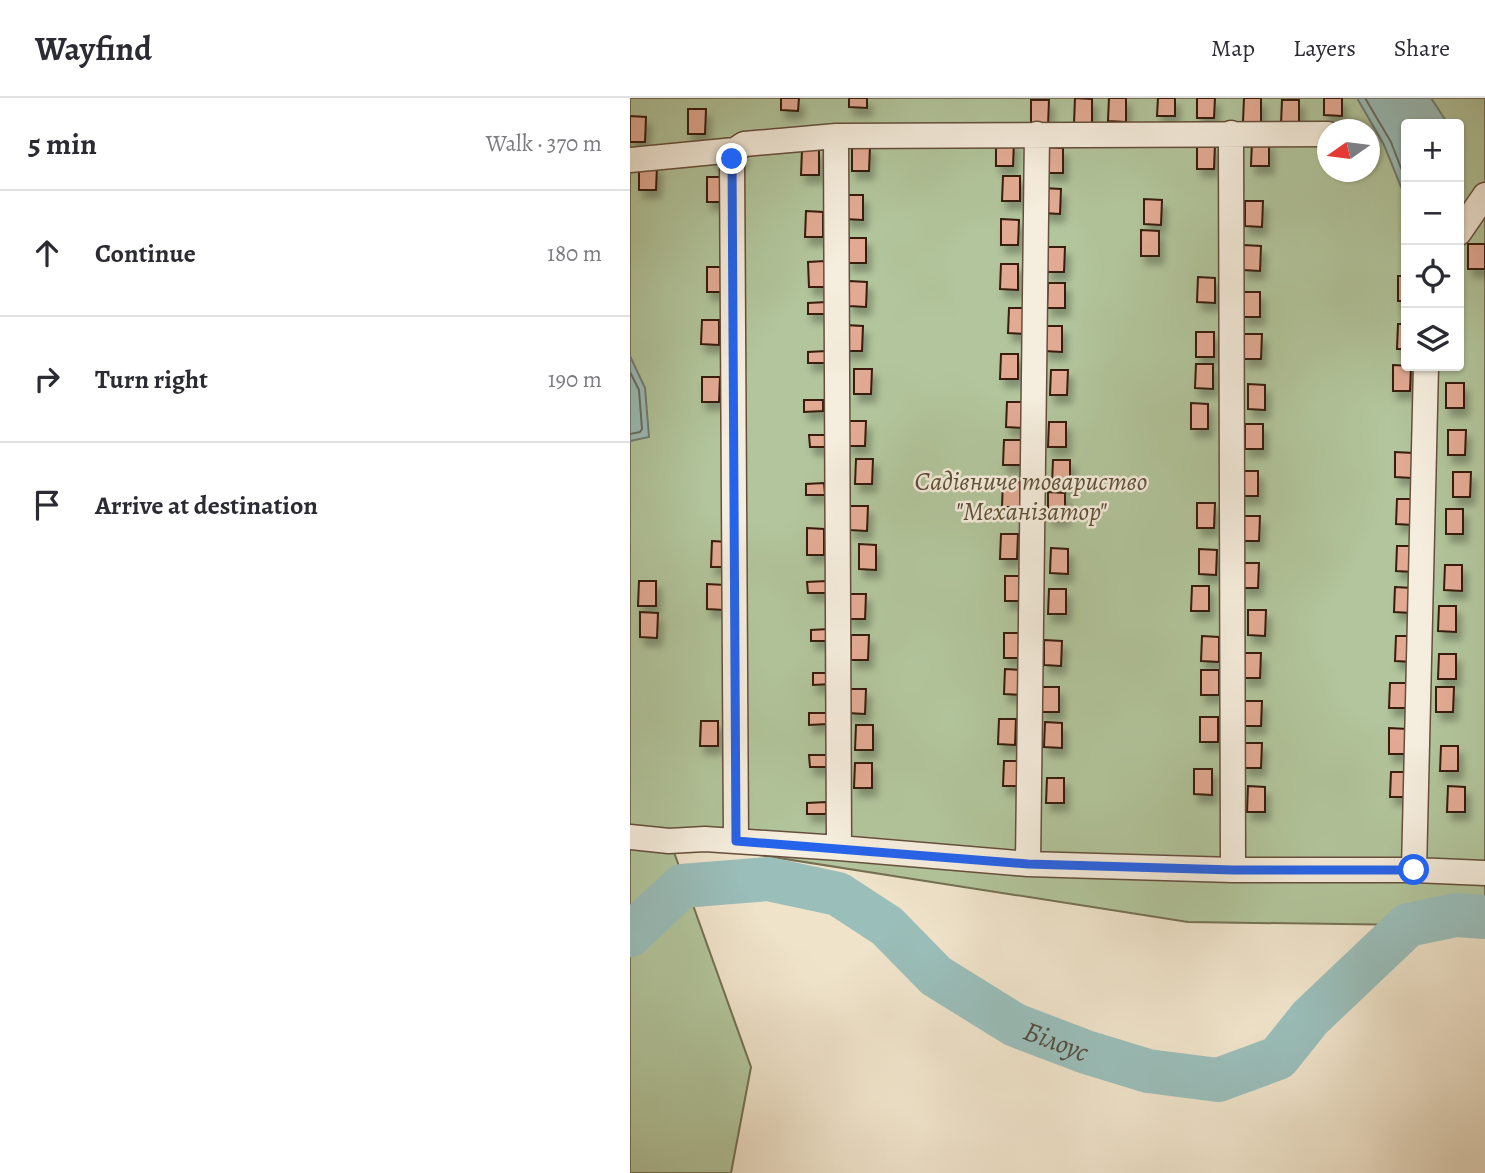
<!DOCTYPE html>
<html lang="en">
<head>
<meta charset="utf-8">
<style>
	:root { --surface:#fff; --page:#f7f7f7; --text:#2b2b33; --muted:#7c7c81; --line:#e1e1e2 }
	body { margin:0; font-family:Alegreya,serif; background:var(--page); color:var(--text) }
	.controls { position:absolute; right:21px; top:21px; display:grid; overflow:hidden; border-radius:7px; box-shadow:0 2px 5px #0004 }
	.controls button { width:63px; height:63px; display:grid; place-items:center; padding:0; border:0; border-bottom:2px solid var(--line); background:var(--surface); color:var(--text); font:35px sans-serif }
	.compass { position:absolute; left:687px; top:21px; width:63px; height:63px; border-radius:50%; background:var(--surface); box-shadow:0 2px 5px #0004; rotate:256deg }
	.stop { position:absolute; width:21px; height:21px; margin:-16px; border:5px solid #2563eb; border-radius:50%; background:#fff }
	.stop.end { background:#2563eb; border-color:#fff; box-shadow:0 2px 7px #0008 }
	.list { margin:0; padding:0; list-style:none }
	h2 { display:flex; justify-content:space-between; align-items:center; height:91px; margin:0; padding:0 28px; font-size:30px }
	h2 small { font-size:23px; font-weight:400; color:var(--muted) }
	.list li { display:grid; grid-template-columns:46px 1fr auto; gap:21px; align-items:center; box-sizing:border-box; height:126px; padding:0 28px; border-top:2px solid var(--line) }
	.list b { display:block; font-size:26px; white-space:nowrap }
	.list em { font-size:23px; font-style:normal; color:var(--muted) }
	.icon { flex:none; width:38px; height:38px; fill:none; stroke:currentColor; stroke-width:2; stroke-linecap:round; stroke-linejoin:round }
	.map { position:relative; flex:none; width:855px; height:1075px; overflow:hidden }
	header { display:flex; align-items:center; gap:42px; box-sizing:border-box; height:98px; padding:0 35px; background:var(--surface); border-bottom:2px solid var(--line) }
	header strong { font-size:33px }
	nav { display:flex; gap:38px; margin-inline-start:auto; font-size:24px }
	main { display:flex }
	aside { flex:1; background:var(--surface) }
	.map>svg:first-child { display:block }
	.green { fill:#b2c59c; stroke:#757054; stroke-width:2; fill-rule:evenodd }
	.water { fill:#9abeba; stroke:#737d74; stroke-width:2 }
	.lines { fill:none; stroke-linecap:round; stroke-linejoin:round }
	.shore { stroke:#696d63; stroke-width:2 }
	.river { stroke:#9abeba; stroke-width:44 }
	.building { fill:#e2aa93; stroke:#381c0c; stroke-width:2; filter:url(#shadow) }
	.minor-casing { stroke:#664e3c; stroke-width:27 }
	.minor { stroke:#f5eddd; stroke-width:24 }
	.route { stroke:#2563eb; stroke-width:9 }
	.labels { text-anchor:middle; stroke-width:5; stroke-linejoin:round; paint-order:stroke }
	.park-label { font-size:26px; font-style:italic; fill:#5d4f37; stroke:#f5eddd }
	.water-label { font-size:28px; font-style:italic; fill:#554d40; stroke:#f5eddd }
</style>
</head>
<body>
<header>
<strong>Wayfind</strong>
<nav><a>Map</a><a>Layers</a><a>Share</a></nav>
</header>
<main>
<aside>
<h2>5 min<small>Walk · 370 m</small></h2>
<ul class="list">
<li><svg class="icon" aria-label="ahead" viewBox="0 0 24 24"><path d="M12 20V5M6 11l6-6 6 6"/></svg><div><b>Continue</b></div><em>180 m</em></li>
<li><svg class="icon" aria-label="right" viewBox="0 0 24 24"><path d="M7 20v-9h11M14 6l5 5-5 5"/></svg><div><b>Turn right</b></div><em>190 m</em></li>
<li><svg class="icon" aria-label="arrive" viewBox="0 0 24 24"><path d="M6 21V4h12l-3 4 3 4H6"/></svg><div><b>Arrive at destination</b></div></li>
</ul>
</aside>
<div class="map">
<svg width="855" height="1075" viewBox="0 0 855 1075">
	<defs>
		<filter id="shadow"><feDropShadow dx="4.5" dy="8" stdDeviation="3.5" flood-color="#0004"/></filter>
	</defs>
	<rect width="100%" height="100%" fill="#efe3ca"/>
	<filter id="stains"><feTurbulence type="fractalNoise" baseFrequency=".00286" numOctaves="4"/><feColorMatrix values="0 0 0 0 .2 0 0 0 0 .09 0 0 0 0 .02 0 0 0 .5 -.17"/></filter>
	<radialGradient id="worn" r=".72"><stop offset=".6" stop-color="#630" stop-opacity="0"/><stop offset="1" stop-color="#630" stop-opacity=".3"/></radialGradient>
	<path class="green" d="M0,0H855V828L558,824L40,743L121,969L101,1075H0ZM776,26H829V268H776ZM698,32H740V74H698Z"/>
	<path class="water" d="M727,0H801L818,26H776V101L754,47Z
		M0,258L15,290L19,339L0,343Z"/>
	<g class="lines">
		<path class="shore" d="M735,0L761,44L776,83
			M0,274L9,292L12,331L10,334L0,336"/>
		<path class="river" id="s1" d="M0,837L52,788L138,781L208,796L257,828L306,878L385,927L456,954L518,973L588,982L648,960L680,920L778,827L826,817L855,819"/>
	</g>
	<path class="building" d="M151,0H169L168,13L151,12Z
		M219,0H237V10L219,9Z
		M445,0L462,1V26H444Z
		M479,0H496V24L478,23Z
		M528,0H545V18H527Z
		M567,0H585L584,20H567Z
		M614,0H631V25L613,24Z
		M694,0H712V18L694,17Z
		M401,2H419L418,28L401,27Z
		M652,2H669V27H651Z
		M58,11H76L75,36H58Z
		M0,18L16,19L15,44H0Z
		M366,43H384L383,68H366Z
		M622,43H639V68H621Z
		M567,46H585L584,71H567Z
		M222,47L240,48L239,73H222Z
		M416,49L433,50V75H415Z
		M172,52H189V77H171Z
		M9,67H27L26,92H9Z
		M373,78H390V103H372Z
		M77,79H95L94,104H77Z
		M413,90L431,91L430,116L413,115Z
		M216,97H233V122L215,121Z
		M514,101L532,102L531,127L514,126Z
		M615,103H633L632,129L615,128Z
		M176,113L193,114V139H175Z
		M371,121L389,122L388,147H371Z
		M511,132L529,133V158H511Z
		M219,140H236V165H218Z
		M838,146H855V171H838Z
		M613,147L631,148L630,173L613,172Z
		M417,149H435L434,174H417Z
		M195,163L196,189H179L178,164Z
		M371,166H388V192L370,191Z
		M77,169H94V194H77Z
		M768,178H776V203H768Z
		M568,179L585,180V205L567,204Z
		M219,183L237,184L236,209L219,208Z
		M418,185H435V210H417Z
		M613,194H630V219H612Z
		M197,204V216H178V205Z
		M379,210H396L395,236L378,235Z
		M72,222H89V247L71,246Z
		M768,226H776V251H767Z
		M215,227L233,228L232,253H215Z
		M415,228H432V254L414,253Z
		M566,234H584V259H566Z
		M614,236H632L631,261H613Z
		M196,253L197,265H178V254Z
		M371,256H388V281H370Z
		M566,266H583V291L565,290Z
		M763,267L781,268L780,293H763Z
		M224,271H242L241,296H224Z
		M421,272H438L437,297H420Z
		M72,279H90L89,304H72Z
		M816,285H834V310H816Z
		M618,286L635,287V312L618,311Z
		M174,302H193V313L174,314Z
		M377,304H394L393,330L376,329Z
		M561,305L578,306V331H561Z
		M219,323H236L235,348H218Z
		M419,324H436V349H418Z
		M615,326H633V351H615Z
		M818,332H836L835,357H818Z
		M179,337H198V349H180Z
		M374,342H391V367H373Z
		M765,354L783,355L782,380L765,379Z
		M226,361H243L242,386H225Z
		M423,362H440V387H422Z
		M611,373H628V398H610Z
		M823,374H841L840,399H823Z
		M373,384H390V409H372Z
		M194,385L195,397H176V386Z
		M418,394L435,395V420L418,419Z
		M767,401H784V427L766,426Z
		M567,405H585L584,430H567Z
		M220,408H238L237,433L220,432Z
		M816,411H833V436H816Z
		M612,418H630L629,443H612Z
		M177,430L194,431V457H177Z
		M371,436H388L387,461H370Z
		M82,443L99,444V469H81Z
		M229,446L246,447V472L229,471Z
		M767,448H784V474L766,473Z
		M421,450L438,451V476L420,475Z
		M569,451L587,452L586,477L569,476Z
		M611,465H629L628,490H611Z
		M815,467H832V493L814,492Z
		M375,478H392V503H375Z
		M9,483H26V508H8Z
		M196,483V495H178L177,484Z
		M77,486L95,487V512L77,511Z
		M562,488H579V513H561Z
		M765,489L782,490V515L764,514Z
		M419,491H436V516H418Z
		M218,496H236L235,521H218Z
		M809,508H826V534L808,533Z
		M618,512H636L635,538L618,537Z
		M10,514L28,515L27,540L10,539Z
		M199,531L200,543H181V532Z
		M374,535H391V560H374Z
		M221,537H239L238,562H221Z
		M572,538L589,539V564L571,563Z
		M766,538H783V564L765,563Z
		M414,542L432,543L431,568L414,567Z
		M613,555H631L630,580H613Z
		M809,556H826V581H808Z
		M375,571L392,572V597L374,596Z
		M571,572H589V597H571Z
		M183,575H201V586L183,587Z
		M760,585H777V610H759Z
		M411,589H429V614H411Z
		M806,589H824L823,614H806Z
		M219,591H236L235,616L218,615Z
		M615,603H632L631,628H614Z
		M179,615H197V626L179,627Z
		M570,619H588V644H570Z
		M369,621H386L385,647L368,646Z
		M71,623H88V648H70Z
		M415,624L432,625V650L414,649Z
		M226,627H243V652H225Z
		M759,630L777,631L776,656H759Z
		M614,645H632L631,670H614Z
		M811,648H828V673H810Z
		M179,657H198V669H180Z
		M374,663H391L390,688H373Z
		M225,665H242V690H224Z
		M564,671H582V697L564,696Z
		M761,674H778V699H760Z
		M417,680H434V705H416Z
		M618,688L635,689V714H617Z
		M818,688L835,689V714H817Z
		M196,704V716H177V705Z"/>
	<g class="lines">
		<g class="minor-casing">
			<path id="minor" d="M601,35L603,772
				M206,38L209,750
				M105,52L102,61L106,743
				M0,62L105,52L114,46L206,38L698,36
				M829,135L855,97
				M0,739L39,743L75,741L209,750L398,766L603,772H784L855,775
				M398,766L407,36
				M784,772L796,268"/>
		</g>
		<use href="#minor" class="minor"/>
	</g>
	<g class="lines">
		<path class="route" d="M102,61L106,743L398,766L603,772H784"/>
	</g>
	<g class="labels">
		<g class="park-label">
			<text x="401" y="392">Садівниче товариство<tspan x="401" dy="30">"Механізатор"</tspan></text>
		</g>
		<g class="water-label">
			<text dy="10" stroke="none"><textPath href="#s1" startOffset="495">Білоус</textPath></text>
		</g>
	</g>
	<rect width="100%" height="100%" filter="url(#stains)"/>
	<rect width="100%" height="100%" fill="url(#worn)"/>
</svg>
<div class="controls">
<button>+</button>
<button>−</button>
<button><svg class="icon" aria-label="locate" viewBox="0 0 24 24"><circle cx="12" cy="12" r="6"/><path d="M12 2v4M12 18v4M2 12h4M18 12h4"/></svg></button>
<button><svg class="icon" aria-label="layers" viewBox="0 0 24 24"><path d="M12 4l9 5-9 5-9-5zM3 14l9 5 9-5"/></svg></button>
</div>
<svg class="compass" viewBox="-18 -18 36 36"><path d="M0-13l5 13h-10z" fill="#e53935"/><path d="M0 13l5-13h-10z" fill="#7c7c81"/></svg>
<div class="stop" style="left:784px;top:772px"></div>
<div class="stop end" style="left:102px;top:61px"></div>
</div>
</main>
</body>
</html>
